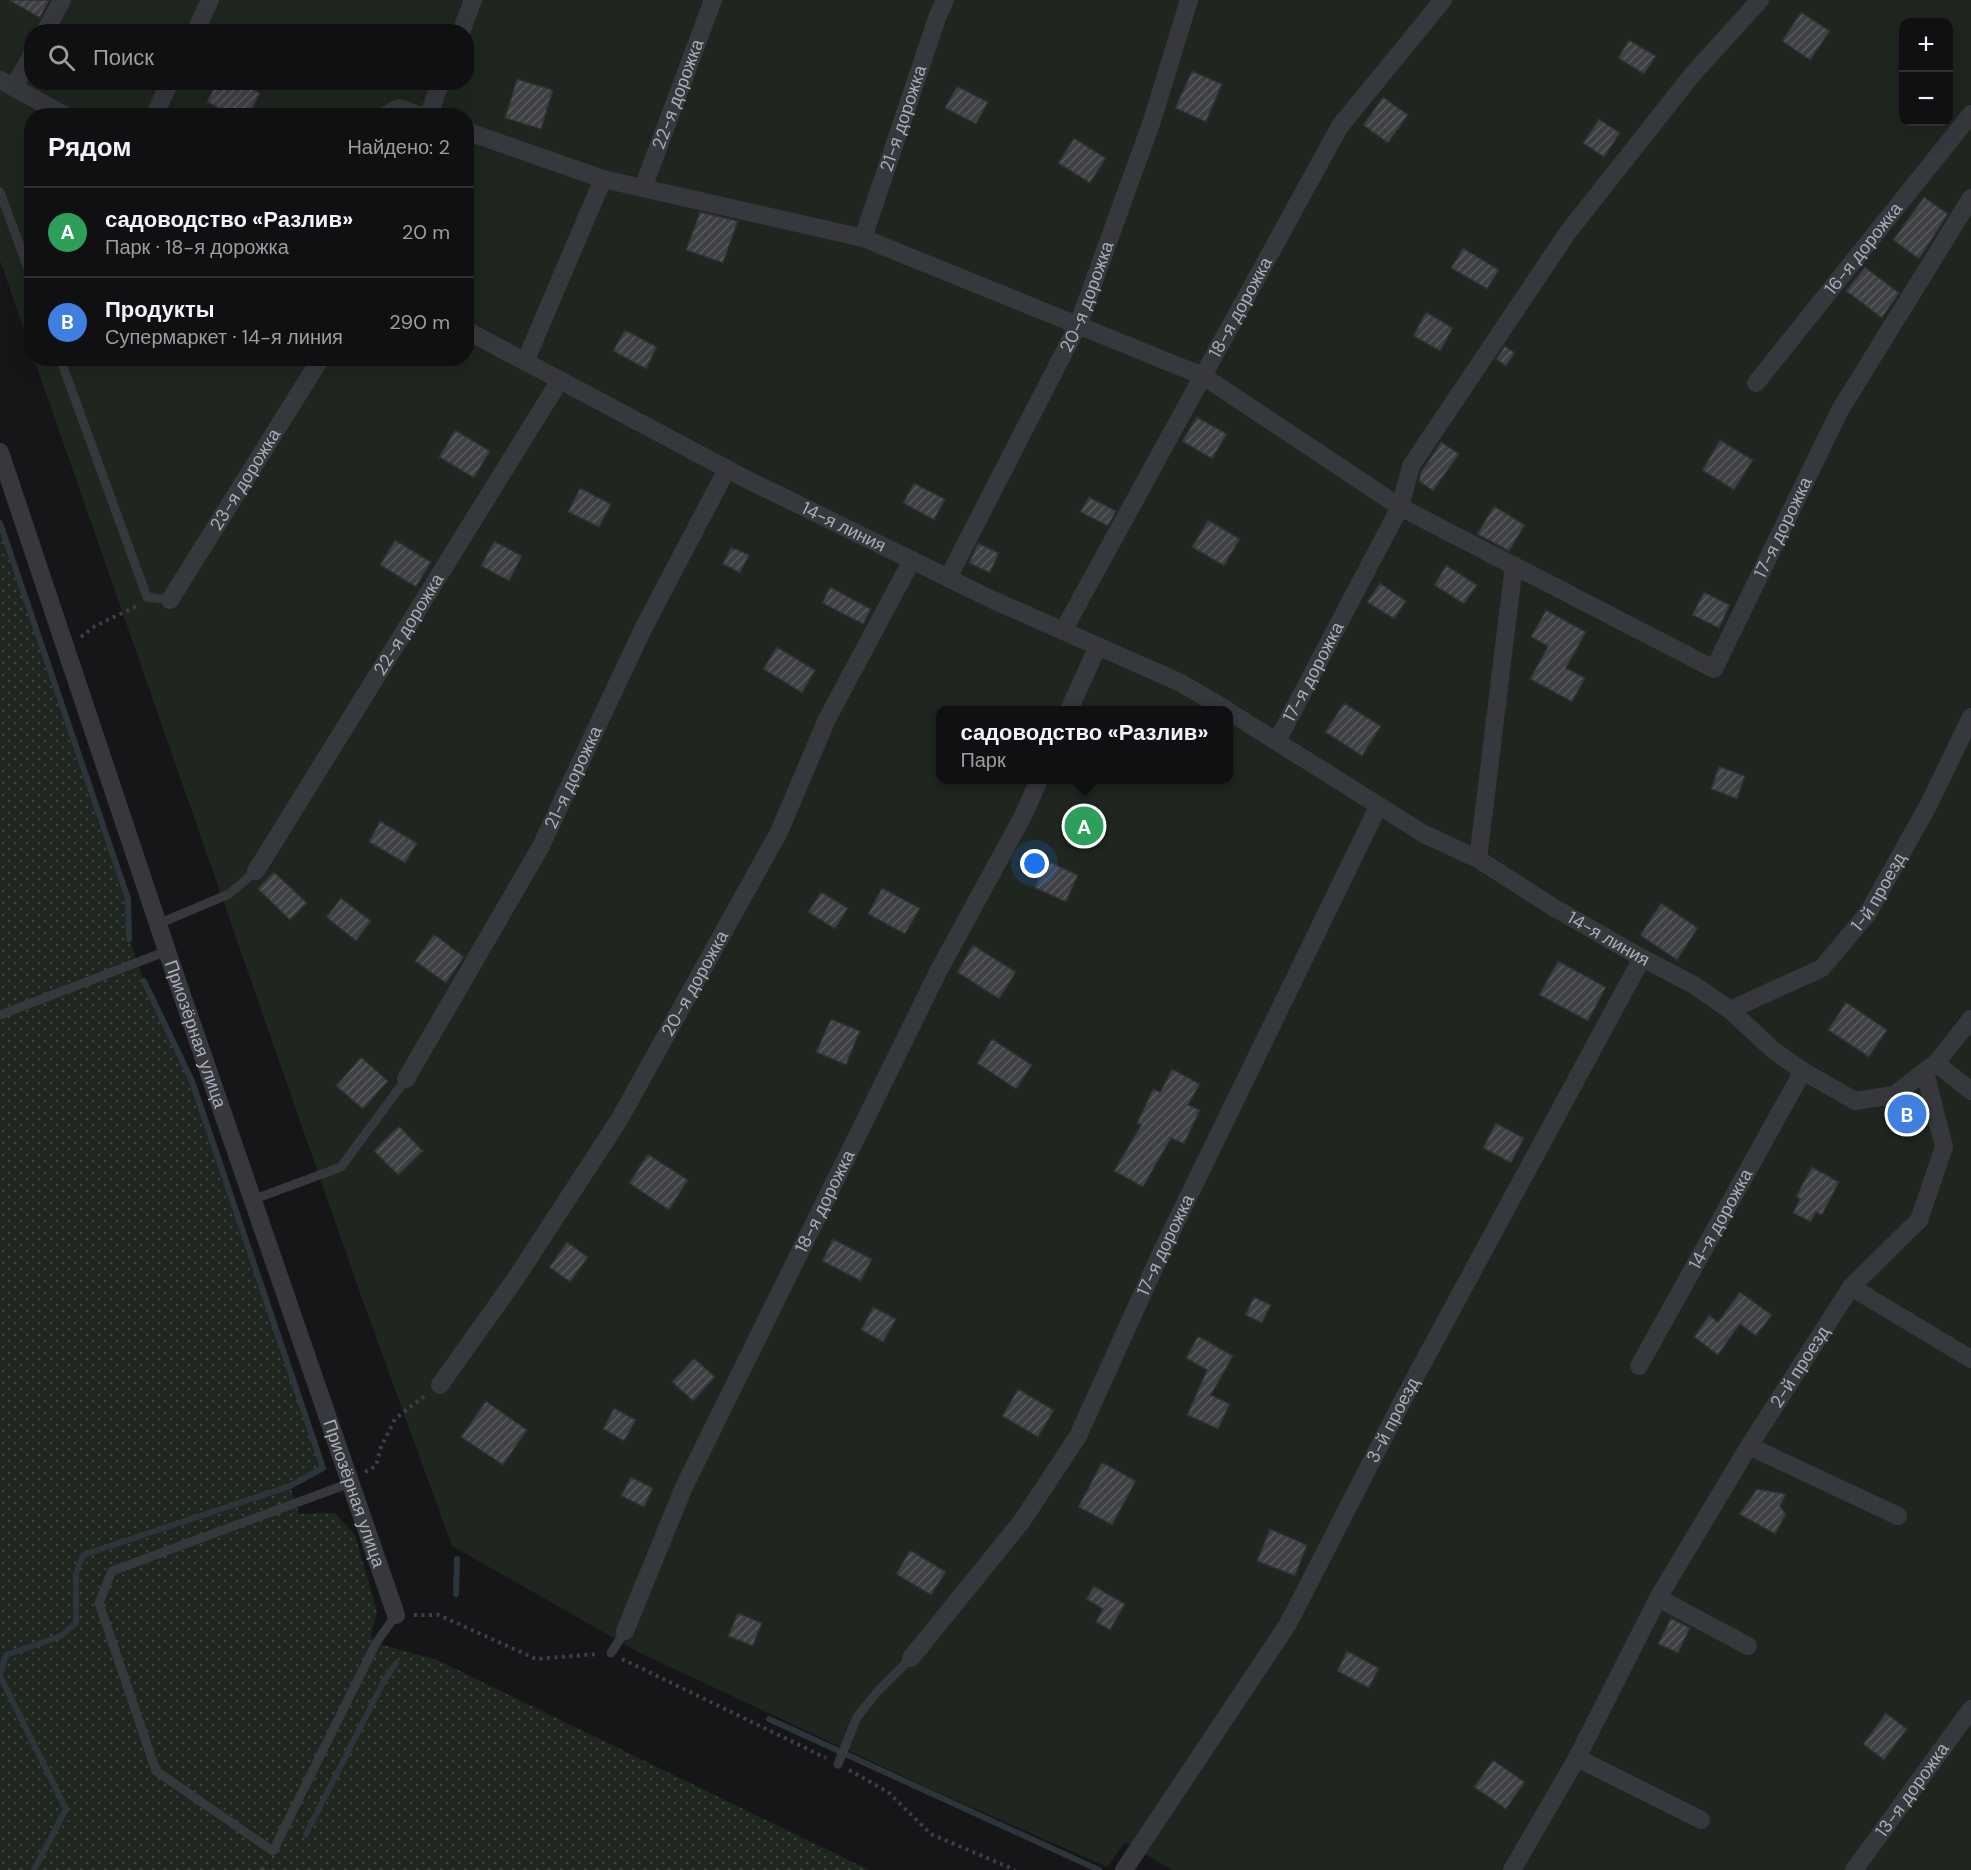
<!DOCTYPE html>
<html lang="ru">
<head>
<meta charset="utf-8">
<style>
	:root { --surface:#101012; --page:#1e1e20; --text:#f1f3f6; --muted:#9c9d9f; --line:#303032; --accent:#f2b134 }
	body { margin:0; font-family:"DM Sans",sans-serif; background:var(--page); color:var(--text) }
	.controls { position:absolute; right:18px; top:18px; display:grid; overflow:hidden; border-radius:12px; box-shadow:0 6px 24px #0002 }
	.controls button { width:54px; height:54px; display:grid; place-items:center; padding:0; border:0; border-bottom:2px solid var(--line); background:var(--surface); color:var(--text); font:30px sans-serif }
	.you { position:absolute; left:1035px; top:864px; width:21px; height:21px; margin:-15px; border:4px solid #fff; border-radius:50%; background:#1a73e8; box-shadow:0 0 0 9px #1a73e833 }
	.badge { display:grid; place-items:center; width:39px; height:39px; border-radius:50%; background:var(--accent); color:#fff; font-size:20px; font-weight:700 }
	.pin { position:absolute; translate:-50% -50%; border:3px solid #fff; box-shadow:0 2px 6px #0006 }
	.popup { position:absolute; left:936px; top:706px; width:297px; height:78px; box-sizing:border-box; display:grid; place-content:center; border-radius:12px; background:var(--surface); filter:drop-shadow(0 2px 4px #0005); font-size:20px; white-space:nowrap; color:var(--muted) }
	.popup b { font-size:22px; color:var(--text) }
	.popup::after { content:''; position:absolute; left:50%; top:100%; margin-left:-12px; border:12px solid transparent; border-top-color:var(--surface) }
	.list { margin:0; padding:0; list-style:none }
	h2 { display:flex; justify-content:space-between; align-items:center; height:78px; margin:0; padding:0 24px; font-size:26px }
	h2 small { font-size:20px; font-weight:400; color:var(--muted) }
	.list li { display:grid; grid-template-columns:39px 1fr auto; gap:18px; align-items:center; box-sizing:border-box; height:90px; padding:0 24px; border-top:2px solid var(--line) }
	.list b { display:block; font-size:22px; white-space:nowrap }
	.list p { margin:0; font-size:20px; white-space:nowrap; color:var(--muted) }
	.list em { font-size:20px; font-style:normal; color:var(--muted) }
	.icon { flex:none; width:33px; height:33px; fill:none; stroke:currentColor; stroke-width:2; stroke-linecap:round; stroke-linejoin:round }
	.map { position:relative; flex:none; width:1971px; height:1870px; overflow:hidden }
	.search { position:absolute; background:var(--surface); box-shadow:0 6px 24px #0002; left:24px; top:24px; width:450px; height:66px; display:flex; align-items:center; gap:15px; box-sizing:border-box; padding:0 21px; border-radius:24px; color:var(--muted); font-size:22px }
	.panel { position:absolute; background:var(--surface); box-shadow:0 6px 24px #0002; left:24px; top:108px; width:450px; height:258px; border-radius:24px }
	.map>svg:first-child { display:block }
	.grass { fill:url(#grass-dots) }
	.green { fill:#1e261f; fill-rule:evenodd }
	.lines { fill:none; stroke-linecap:round; stroke-linejoin:round }
	.stream { stroke:#2c353c; stroke-width:6 }
	.building { fill:url(#building-hatch); stroke:#303034; stroke-width:1.5 }
	.path { stroke:#3d3f44; stroke-width:4; stroke-dasharray:3 4.5; stroke-linecap:butt }
	.service { stroke:#37383d; stroke-width:9 }
	.minor { stroke:#37383d; stroke-width:18 }
	.labels { text-anchor:middle; stroke-width:5; stroke-linejoin:round; paint-order:stroke }
	.street-label { font-size:18px; fill:#a8adb8; stroke:#111113 }
</style>
</head>
<body>
<div class="map">
<svg width="1971" height="1870" viewBox="0 0 1971 1870">
	<defs>
		<pattern id="grass-dots" width="8" height="8" patternUnits="userSpaceOnUse" patternTransform="scale(1.5)"><rect width="8" height="8" fill="#1e261f"/><path d="M2 2h.1M6 6h.1" fill="none" stroke="#3c433d" stroke-width="1.8" stroke-linecap="round"/></pattern>
		<pattern id="building-hatch" width="6" height="6" patternUnits="userSpaceOnUse" patternTransform="scale(1.5)"><rect width="6" height="6" fill="#404145"/><path d="M-1 1l2-2M0 6l6-6M5 7l2-2" fill="none" stroke="#595a5e"/></pattern>
	</defs>
	<rect width="100%" height="100%" fill="#161618"/>
	<path class="grass" d="M0,523L128,899L129,939L144,981L192,1081L323,1468L290,1486L299,1514L335,1513L355,1535L377,1611L371,1636L376,1643L437,1660L869,1870H0Z"/>
	<path class="green" d="M0,0H1971V1870H1172L1125,1842L1107,1867L937,1792L640,1653L452,1546L360,1293L34,359L466,358V116H32L31,351L0,260ZM1904,22H1948V122H1904ZM32,32H466V82H32ZM940,710H1228V780H940Z"/>
	<g class="lines">
		<path class="stream" d="M0,523L128,899L129,939
			M456,1594L457,1559
			M0,1674L6,1655L61,1636L76,1623V1574L83,1555L290,1486L323,1468L192,1081L144,981
			M0,1676L66,1809L34,1870
			M769,1719L1099,1870
			M306,1834L385,1679L396,1663"/>
	</g>
	<path class="building" d="M9,0H49L40,18Z
		M1801,12L1830,31L1810,60L1782,41Z
		M1629,40L1656,56L1644,74L1618,58Z
		M1192,71L1222,84L1206,122L1175,108Z
		M517,79L553,90L541,129L505,118Z
		M217,82H239L260,93L248,116H234L207,102Z
		M957,86L988,102L976,124L945,108Z
		M1383,97L1408,115L1388,143L1363,125Z
		M1599,119L1620,133L1604,157L1583,143Z
		M1074,138L1106,158L1090,183L1058,163Z
		M1924,197L1948,214L1919,259L1893,240Z
		M700,212L738,221L723,263L686,250Z
		M1463,248L1499,270L1487,289L1451,268Z
		M1865,267L1899,293L1882,318L1846,291Z
		M1426,312L1453,328L1440,351L1413,336Z
		M625,330L657,347L646,369L613,351Z
		M1505,346L1515,353L1506,366L1496,359Z
		M1197,417L1227,434L1212,459L1182,441Z
		M455,430L490,451L474,478L439,457Z
		M1720,440L1753,460L1734,490L1702,470Z
		M1441,442L1459,454L1433,491L1419,481L1421,472Z
		M914,483L945,499L934,520L903,503Z
		M580,488L611,504L599,527L568,512Z
		M1089,497L1116,511L1108,526L1080,512Z
		M1494,506L1525,525L1509,551L1477,534Z
		M1208,520L1240,539L1224,566L1192,547Z
		M395,540L431,562L416,587L380,565Z
		M494,541L522,556L509,581L481,566Z
		M978,543L999,553L990,573L969,563Z
		M731,547L749,555L740,573L723,564Z
		M1446,565L1477,585L1464,604L1434,585Z
		M1380,583L1406,601L1394,619L1367,602Z
		M830,587L871,609L863,624L822,603Z
		M1704,592L1730,605L1719,628L1692,615Z
		M1546,610L1586,632L1566,668L1585,678L1572,702L1530,679L1548,646L1531,637Z
		M777,647L815,670L802,693L763,669Z
		M1344,703L1381,726L1362,756L1325,732Z
		M1719,766L1745,776L1737,799L1711,789Z
		M380,821L417,843L405,863L369,842Z
		M1047,861L1078,875L1066,902L1035,888Z
		M274,872L307,903L290,920L258,889Z
		M882,888L920,908L905,934L868,914Z
		M821,892L848,908L835,929L808,912Z
		M341,898L371,921L356,941L326,917Z
		M1661,903L1698,928L1677,960L1640,935Z
		M434,934L464,957L446,983L415,961Z
		M973,945L1016,972L999,999L957,972Z
		M1558,961L1606,987L1588,1021L1539,995Z
		M1846,1002L1887,1030L1869,1057L1828,1030Z
		M831,1019L860,1031L846,1065L816,1052Z
		M992,1039L1032,1065L1016,1089L977,1063Z
		M361,1057L388,1081L363,1109L336,1086Z
		M1172,1069L1200,1084L1188,1105L1200,1110L1184,1144L1171,1138L1143,1187L1114,1171L1141,1125L1137,1123L1153,1089L1160,1092Z
		M1907,1100L1921,1106L1911,1131L1892,1122L1900,1104Z
		M1496,1123L1524,1138L1511,1163L1483,1148Z
		M399,1126L423,1151L398,1175L374,1151Z
		M648,1154L688,1180L669,1210L629,1183Z
		M1812,1167L1839,1182L1822,1215L1816,1212L1811,1222L1793,1213L1800,1199L1796,1196Z
		M833,1239L872,1259L861,1281L822,1261Z
		M567,1242L588,1257L570,1282L549,1267Z
		M1740,1292L1772,1315L1756,1336L1740,1324L1718,1355L1694,1337L1709,1315L1718,1322Z
		M1254,1297L1271,1305L1262,1323L1245,1315Z
		M873,1307L896,1319L883,1342L861,1330Z
		M1198,1336L1233,1356L1211,1395L1230,1404L1218,1429L1187,1415L1207,1370L1186,1358Z
		M694,1358L715,1377L693,1401L672,1382Z
		M1018,1389L1054,1410L1038,1437L1002,1416Z
		M486,1401L527,1430L503,1465L461,1437Z
		M614,1408L636,1420L624,1441L603,1429Z
		M1102,1462L1136,1481L1112,1525L1078,1507Z
		M631,1477L653,1488L644,1507L621,1496Z
		M1757,1489L1786,1494L1780,1506L1786,1514L1775,1534L1739,1514Z
		M1270,1529L1307,1545L1295,1576L1257,1561Z
		M910,1550L946,1572L931,1595L896,1574Z
		M1094,1586L1125,1604L1110,1630L1096,1622L1103,1609L1086,1599Z
		M738,1613L762,1623L753,1646L728,1636Z
		M1671,1618L1690,1628L1678,1653L1658,1644Z
		M1347,1651L1379,1668L1369,1688L1337,1671Z
		M1886,1713L1907,1729L1884,1760L1863,1744Z
		M1493,1760L1525,1782L1506,1809L1474,1787Z"/>
	<g class="lines">
		<path class="path" d="M81,637L95,626L137,606
			M365,1472L376,1466L381,1447L395,1419L427,1394
			M414,1615H439L536,1659L598,1654
			M622,1659L826,1758
			M849,1770L888,1792L931,1834L1015,1870
			M262,1870L267,1862"/>
		<path class="service" d="M0,192L32,279
			M60,358L147,597L170,600
			M158,924L229,894L256,871
			M0,1015L167,951
			M252,1200L341,1167L406,1079
			M350,1483L112,1571L99,1603L156,1771L273,1851L376,1643L396,1615
			M611,1653L625,1631
			M838,1764L857,1717L878,1691L911,1658"/>
		<g class="minor">
			<path d="M45,32L62,0"/>
			<path d="M195,32L210,0"/>
			<path d="M461,32L473,0"/>
			<path d="M0,80L66,116"/>
			<path d="M14,87L32,55"/>
			<path d="M154,116L170,82"/>
			<path d="M384,116L399,108L422,116"/>
			<path d="M428,116L441,82"/>
			<path id="s1" d="M466,131L603,179L863,238L1203,376L1400,507L1714,669L1840,410L1971,198"/>
			<path id="s2" d="M643,188L713,0"/>
			<path id="s3" d="M863,238L937,18L945,0"/>
			<path id="s4" d="M466,330L740,476L993,600L1179,682L1227,710"/>
			<path d="M525,362L603,179"/>
			<path id="s5" d="M1756,383L1971,114"/>
			<path id="s6" d="M0,452L172,966L396,1615"/>
			<path id="s7" d="M948,578L1078,325L1152,121L1189,0"/>
			<path id="s8" d="M170,600L321,358"/>
			<path id="s9" d="M1063,631L1340,126L1443,0"/>
			<path d="M1069,710L1098,646"/>
			<path id="s10" d="M1228,711L1424,834L1478,859L1553,907L1642,958L1694,985L1730,1010L1773,1050L1803,1071L1855,1101L1894,1095L1936,1063L1971,1019"/>
			<path id="s11" d="M1277,741L1400,507L1411,466L1568,232L1692,75L1760,0"/>
			<path d="M1478,859L1514,565"/>
			<path id="s12" d="M256,871L560,380"/>
			<path id="s13" d="M1730,1010L1822,968L1868,913L1929,804L1971,717"/>
			<path d="M1936,1063L1971,1091"/>
			<path id="s14" d="M406,1079L540,848L643,629L727,469"/>
			<path d="M1851,1287L1971,1359"/>
			<path id="s15" d="M1639,1366L1803,1071"/>
			<path id="s16" d="M440,1385L516,1278L619,1120L779,832L827,719L912,560"/>
			<path d="M1749,1446L1898,1516"/>
			<path d="M1658,1598L1748,1646"/>
			<path id="s17" d="M625,1631L684,1487L939,970L1023,816L1039,780"/>
			<path id="s18" d="M911,1658L1022,1521L1078,1436L1160,1255L1378,807"/>
			<path d="M1577,1758L1701,1820"/>
			<path id="s19" d="M1124,1870L1288,1624L1405,1396L1642,958"/>
			<path id="s20" d="M1512,1870L1577,1758L1658,1598L1749,1446L1851,1287L1919,1220L1944,1147L1925,1072"/>
			<path id="s21" d="M1854,1870L1971,1709"/>
		</g>
	</g>
	<g class="labels">
		<g class="street-label">
			<text dy="6" stroke="none"><textPath href="#s2" startOffset="100">22-я дорожка</textPath></text>
			<text dy="6" stroke="none"><textPath href="#s3" startOffset="126">21-я дорожка</textPath></text>
			<text dy="6" stroke="none"><textPath href="#s5" startOffset="172">16-я дорожка</textPath></text>
			<text dy="6" stroke="none"><textPath href="#s7" startOffset="314">20-я дорожка</textPath></text>
			<text dy="6" stroke="none"><textPath href="#s9" startOffset="369">18-я дорожка</textPath></text>
			<text dy="6" stroke="none"><textPath href="#s8" startOffset="142">23-я дорожка</textPath></text>
			<text dy="6" stroke="none"><textPath href="#s4" startOffset="426">14-я линия</textPath></text>
			<text dy="6" stroke="none"><textPath href="#s1" startOffset="1526">17-я дорожка</textPath></text>
			<text dy="6" stroke="none"><textPath href="#s12" startOffset="290">22-я дорожка</textPath></text>
			<text dy="6" stroke="none"><textPath href="#s11" startOffset="78">17-я дорожка</textPath></text>
			<text dy="6" stroke="none"><textPath href="#s14" startOffset="345">21-я дорожка</textPath></text>
			<text dy="6" stroke="none"><textPath href="#s13" startOffset="196">1-й проезд</textPath></text>
			<text dy="6" stroke="none"><textPath href="#s10" startOffset="444">14-я линия</textPath></text>
			<text dy="6" stroke="none"><textPath href="#s16" startOffset="476">20-я дорожка</textPath></text>
			<text dy="6" stroke="none"><textPath href="#s6" startOffset="614">Приозёрная улица</textPath></text>
			<text dy="6" stroke="none"><textPath href="#s17" startOffset="474">18-я дорожка</textPath></text>
			<text dy="6" stroke="none"><textPath href="#s15" startOffset="168">14-я дорожка</textPath></text>
			<text dy="6" stroke="none"><textPath href="#s18" startOffset="488">17-я дорожка</textPath></text>
			<text dy="6" stroke="none"><textPath href="#s20" startOffset="580">2-й проезд</textPath></text>
			<text dy="6" stroke="none"><textPath href="#s19" startOffset="525">3-й проезд</textPath></text>
			<text dy="6" stroke="none"><textPath href="#s6" startOffset="1100">Приозёрная улица</textPath></text>
			<text dy="6" stroke="none"><textPath href="#s21" startOffset="99">13-я дорожка</textPath></text>
		</g>
	</g>
</svg>
<div class="controls">
<button>+</button>
<button>−</button>
</div>
<div class="you"></div>
<div class="pin badge" style="left:1084px;top:826px;background:#2e9e5b">A</div>
<div class="popup"><b>садоводство «Разлив»</b>Парк</div>
<div class="pin badge" style="left:1907px;top:1114px;background:#3f7fe0">B</div>
<div class="search"><svg class="icon" aria-label="search" viewBox="0 0 24 24"><circle cx="10" cy="10" r="6"/><path d="M15 15l6 6"/></svg>Поиск</div>
<section class="panel">
<h2>Рядом<small>Найдено: 2</small></h2>
<ul class="list">
<li><span class="badge" style="background:#2e9e5b">A</span><div><b>садоводство «Разлив»</b><p>Парк · 18-я дорожка</p></div><em>20 m</em></li>
<li><span class="badge" style="background:#3f7fe0">B</span><div><b>Продукты</b><p>Супермаркет · 14-я линия</p></div><em>290 m</em></li>
</ul>
</section>
</div>
</body>
</html>
